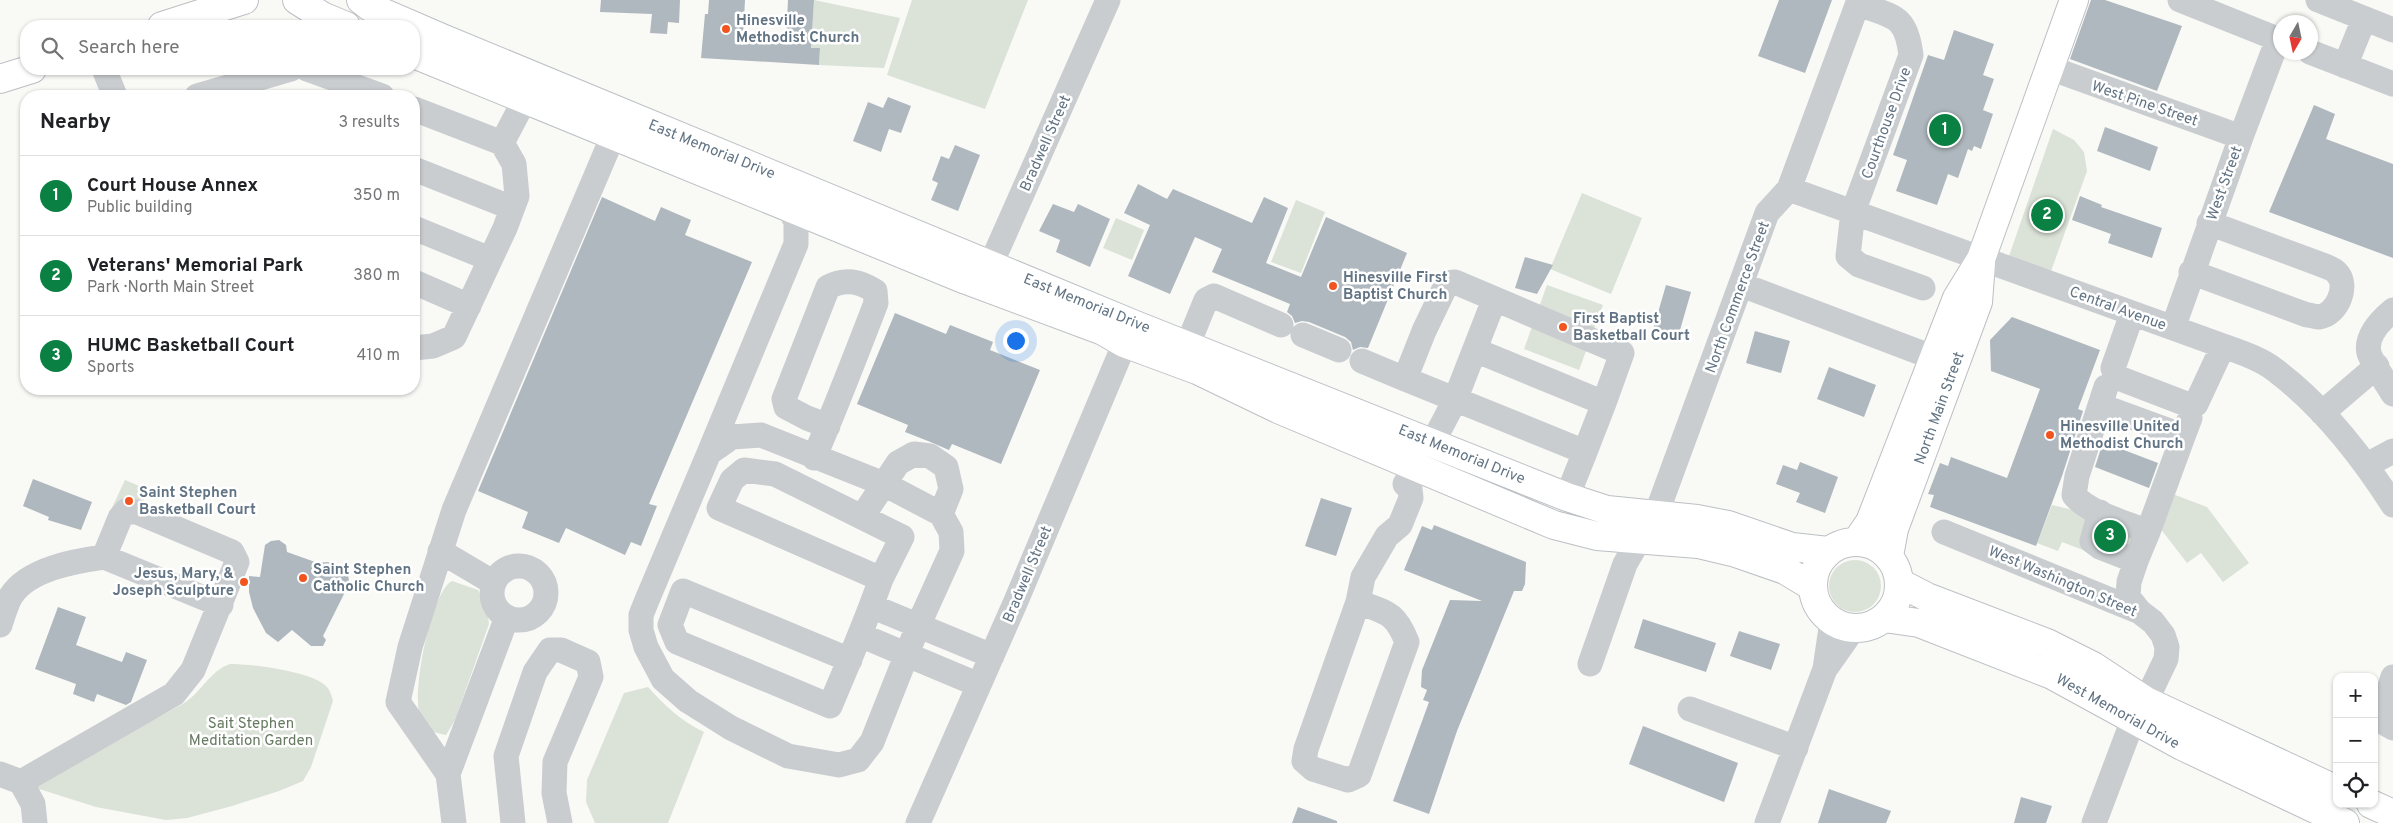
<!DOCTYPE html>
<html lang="en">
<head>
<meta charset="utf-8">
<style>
	:root { --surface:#fff; --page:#f6f6f6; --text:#202124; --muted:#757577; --line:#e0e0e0; --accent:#0b8043 }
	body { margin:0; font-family:Overpass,sans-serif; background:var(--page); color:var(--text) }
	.controls { position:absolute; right:15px; bottom:15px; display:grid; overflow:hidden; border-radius:10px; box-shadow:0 1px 4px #0004 }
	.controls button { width:45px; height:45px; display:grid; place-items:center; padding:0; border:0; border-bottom:1px solid var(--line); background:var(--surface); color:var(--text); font:25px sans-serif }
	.compass { position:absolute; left:2273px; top:15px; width:45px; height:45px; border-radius:50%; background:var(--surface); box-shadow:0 1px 4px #0004; rotate:189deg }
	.you { position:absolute; left:1015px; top:340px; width:18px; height:18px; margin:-12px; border:4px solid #fff; border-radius:50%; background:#1a73e8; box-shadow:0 0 0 8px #1a73e833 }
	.badge { display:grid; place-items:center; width:32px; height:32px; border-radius:50%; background:var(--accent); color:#fff; font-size:16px; font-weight:700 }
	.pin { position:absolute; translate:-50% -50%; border:2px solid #fff; box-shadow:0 1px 5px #0006 }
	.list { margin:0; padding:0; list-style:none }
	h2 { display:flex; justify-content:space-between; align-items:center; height:65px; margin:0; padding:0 20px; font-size:21px }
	h2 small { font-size:16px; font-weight:400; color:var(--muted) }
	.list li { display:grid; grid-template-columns:32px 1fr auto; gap:15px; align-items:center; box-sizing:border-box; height:80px; padding:0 20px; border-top:1px solid var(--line) }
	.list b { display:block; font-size:19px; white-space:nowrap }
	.list p { margin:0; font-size:16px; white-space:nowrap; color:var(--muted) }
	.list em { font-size:16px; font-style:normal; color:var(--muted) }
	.icon { flex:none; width:28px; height:28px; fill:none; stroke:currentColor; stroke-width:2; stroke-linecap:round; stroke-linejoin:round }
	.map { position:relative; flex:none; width:2393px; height:823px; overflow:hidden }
	.search { position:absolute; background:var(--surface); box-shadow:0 1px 4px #0004; left:20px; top:20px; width:400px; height:55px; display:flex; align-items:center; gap:12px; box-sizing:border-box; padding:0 18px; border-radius:20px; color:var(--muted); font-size:19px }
	.panel { position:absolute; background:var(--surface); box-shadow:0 1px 4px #0004; left:20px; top:90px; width:400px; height:305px; border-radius:20px }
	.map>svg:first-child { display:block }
	.green { fill:#dbe2d7 }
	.building { fill:#afb8be }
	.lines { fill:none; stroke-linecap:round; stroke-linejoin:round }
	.major-casing { stroke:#bcc0c4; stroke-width:30 }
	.highway-casing { stroke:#bbbfc2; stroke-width:30 }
	.minor { stroke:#c9cdd0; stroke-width:25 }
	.major { stroke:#fff; stroke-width:28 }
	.highway { stroke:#fff; stroke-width:28 }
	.poi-dot { fill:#f1541e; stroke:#fff; stroke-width:2 }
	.labels { text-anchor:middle; stroke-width:5; stroke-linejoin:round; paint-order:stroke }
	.poi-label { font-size:15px; font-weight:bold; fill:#627484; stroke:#fff; text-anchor:start }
	.street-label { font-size:15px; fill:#627484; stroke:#fff }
	.park-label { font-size:15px; fill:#667a61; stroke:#fff }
</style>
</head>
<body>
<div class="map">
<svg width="2393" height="823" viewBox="0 0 2393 823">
	<rect width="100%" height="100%" fill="#f9f9f6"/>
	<path class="green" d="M814,0L900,18L884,68L819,65L820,48H811Z
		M912,0H1028L985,109L887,75Z
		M2053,129L2074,140L2084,152L2087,171L2050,274L2008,259Z
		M1582,193L1642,218L1611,294L1550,269Z
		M1296,200L1325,212L1301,273L1271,262Z
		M1116,218L1144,230L1132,260L1103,248Z
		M1547,285L1603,305L1579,370L1524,349Z
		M125,480L149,490L134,522L110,512Z
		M2170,493L2207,507L2249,563L2223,582L2201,553L2187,563L2160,528Z
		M2052,505L2157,530L2141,572L2062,542L2058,551L2037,543Z
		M1829 586a26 26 0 1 1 52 0a26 26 0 1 1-52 0Z
		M452,581L478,590L488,616L489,624L455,720L446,735C435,733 427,731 421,720C410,698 431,591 452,581Z
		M230,664C251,664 312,671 327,687C330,690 332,697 333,701L311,767L303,781L279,791L232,806L187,818L166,820L96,807L36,788L32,774C82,752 133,732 181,705C201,694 209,671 230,664Z
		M648,687C665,706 681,721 704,732L668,823H595L586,802L587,780L624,693Z"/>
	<path class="building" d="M601,0H680L679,23L668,22L667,34L650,33L652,14L600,12Z
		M709,0H745L743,38L786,41L788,0H814L811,48H820L819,65L701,58L705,14H708Z
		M1779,0H1832L1805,73L1758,56Z
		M2091,0H2105L2182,26L2157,91L2070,59Z
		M1954,30L1994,44L1983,75L1994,79L1983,110L1993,114L1981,149L1974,146L1972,151L1968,149L1958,178L1948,174L1937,205L1896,191L1907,160L1893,155L1928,55L1944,60Z
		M888,97L911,106L901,133L889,129L881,152L853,141L868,102L883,108Z
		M2314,105L2335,114L2326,139L2393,164V258L2269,212Z
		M2105,127L2158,147L2150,171L2097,151Z
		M955,145L980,155L958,211L931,200L938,183L932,180L941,156L949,159Z
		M1138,184L1167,199L1173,189L1252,223L1264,197L1288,208L1266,263L1301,277L1326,217L1407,253L1368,348L1360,347L1353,350L1351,342L1345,337L1309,322L1302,321L1295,323L1292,316L1287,312L1290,304L1212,272L1222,249L1195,237L1170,294L1128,276L1150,225L1124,213Z
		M2080,196L2102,205L2101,207L2162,228L2152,258L2108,243L2111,234L2072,220Z
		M602,197L655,221L661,207L691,220L685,235L752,262L649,504L657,506L641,546L631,542L625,555L566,528L559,543L522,528L528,512L478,491Z
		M1053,204L1074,212L1078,204L1110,219L1090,267L1056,252L1060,240L1039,231Z
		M1525,257L1553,265L1537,294L1515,288Z
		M1666,285L1691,292L1678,337L1653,330Z
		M895,313L946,334L950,325L993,342L990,350L1040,370L1001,464L952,444L949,450L928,441L905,432L908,425L857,404Z
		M2012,317L2100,350L2078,409L2083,411L2062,476L2036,546L1930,507L1934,495L1928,494L1940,463L1948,466L1951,457L2007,478L2040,389L1991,371L1990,340Z
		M1755,331L1790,341L1781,373L1746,363Z
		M1829,367L1876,385L1864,417L1817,399Z
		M2103,442L2158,463L2149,488L2095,467Z
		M1800,462L1838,477L1825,513L1796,502L1800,493L1776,484L1783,465L1797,470Z
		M33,479L92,502L81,530L48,520L49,517L23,506Z
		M1321,498L1352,508L1336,556L1305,546Z
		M1434,525L1526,562L1525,584L1522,591H1514L1457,731L1429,814L1393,801L1429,702L1423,700L1427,690L1421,687L1422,670L1450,600L1482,601L1404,570L1422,526L1432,530Z
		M279,540L286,545L287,552L318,563L327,562L337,564L348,574L349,581L346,590L323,636L326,640L323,646H311L292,630L278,642L266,633L253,608L249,592V576L260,577L265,545L271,541Z
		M58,607L86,617L76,645L122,662L126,652L147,660L131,702L126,705L97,694L94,702L73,694L76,684L35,669Z
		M1643,619L1716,643L1706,672L1634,648Z
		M1739,631L1780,644L1771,670L1730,656Z
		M1643,726L1738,763L1724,802L1629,764Z
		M1829,789L1891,811L1886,823H1818Z
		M2021,797L2052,806L2046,823H2014Z
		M1298,807L1337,821V823H1292Z"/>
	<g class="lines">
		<g class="major-casing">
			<path id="major" d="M297,0L322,16L346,26
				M361,0L370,7L442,38L1133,324L1567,497L1607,510L1697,519L1728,525L1792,547L1828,551
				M414,54L966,280L1103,331L1124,343L1197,370L1278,409L1554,525L1597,536L1698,544L1736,553L1785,570L1813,587
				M1857,541L1870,522L1957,298L1981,259L2074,0
				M1813 585a43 43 0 1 1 86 0a43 43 0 1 1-86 0Z
				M1889,556L1894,529L1978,302L1981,263
				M1900,583L1927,597L2047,643L2093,666L2146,701L2337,790
				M1884,618L1919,623L2052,675L2182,746L2345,823
				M2371,804L2393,814"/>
		</g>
		<g class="highway-casing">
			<path id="highway" d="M162,26L244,0
				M0,79L32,69"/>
		</g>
		<path class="minor" d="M2180,0L2280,40
			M2318,0L2393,30
			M1858,4C1893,17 1906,14 1911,55L1853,212L1848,256L1859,265L1923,288
			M2310,52L2393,84
			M2345,66L2364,19
			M2050,68L2241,137
			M104,69L115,96
			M307,69L382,96
			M197,96L291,69
			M414,109L502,143L525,99L532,80
			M414,169L512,208
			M1789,189L2223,346C2240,352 2261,359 2275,370C2323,406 2361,455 2393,505
			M414,228L490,259
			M2191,272L2307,315C2311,315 2316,317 2319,317C2337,315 2350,285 2336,272C2333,269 2329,268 2325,266L2209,223
			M414,282L469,306
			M981,283L991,264L1108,0
			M1742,285L1924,354L1952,367
			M2393,310C2381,320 2365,336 2369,353C2371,361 2388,385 2393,394
			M2132,314L2113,368L2116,377L2189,405L2196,404L2223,346
			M2173,328L2241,137L2278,39
			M1303,335L1339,350
			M1188,344L1206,300L1214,296L1281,325
			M414,348L433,346L454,337L505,228L517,196L514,164L502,143
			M1475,350L1604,403L1585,452
			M1362,361L1405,379
			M2106,387L2102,399L2104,407L2175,433L2185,431L2190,418
			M2102,399L2077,476L2074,495C2088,513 2127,523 2148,532L2185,431
			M2322,413L2377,366
			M761,435L884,484L941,514L951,532L952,551L918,626L872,742L858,760L839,765L788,756L731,728L688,701L663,679L646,647L641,630V615L647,600L709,453L732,437Z
			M709,453L796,244V222L789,208
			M814,458C836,407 856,355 876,303L875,291C859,281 845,278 828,287L784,399L786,407L807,418L828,426
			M2367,465L2393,451
			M1405,484L1433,442L1455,400L1494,300
			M1567,497L1585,452L1405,379L1424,331L1447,283L1455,282L1622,353L1604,403
			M2100,512L2092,541L2100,547L2136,561L2148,532
			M862,517L898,463L914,454L930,456L946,467L951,489L941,514
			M1944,532L2140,612L2153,622L2163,635L2167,647L2166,659L2146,701L2133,720L2094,823
			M440,551L494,583
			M2136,561L2129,582L2128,597L2140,612
			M492 593a27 27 0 1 1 54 0a27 27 0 1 1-54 0Z
			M1358,602L1306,749L1304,761L1313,769L1348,780L1359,775L1407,642C1395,612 1387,613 1358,602L1363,577L1387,536L1400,525L1411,498L1409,481
			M871,606L992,656
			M0,625C3,616 6,605 11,596C28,569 75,561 104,557L221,605
			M860,635L979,685
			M850,660L683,591L670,625L677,642L830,706C848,664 866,622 881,579L719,508L732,480L744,470L775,474L902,537L881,579
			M1590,664L1625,564L1660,504L1767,213L1789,189L1859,0
			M1828,665L1854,628
			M2393,677L2381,713L2386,724L2393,728
			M1690,709L1796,748
			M0,774L21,782L33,804L35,823
			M448,774L398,702L410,647L454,510L621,117
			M21,782L174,694L193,670L237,562L232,552L137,512L126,511L120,518L104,557
			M454,823L448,774L507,617
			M513,823L506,756L535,672L550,650H561L588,662L591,677L555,762L554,793L560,823
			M918,823L1016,601L1132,326
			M1767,823L1825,669L1832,621"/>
		<use href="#major" class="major"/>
		<use href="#highway" class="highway"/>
	</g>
	<g class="poi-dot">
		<circle cx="726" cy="29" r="5"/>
		<circle cx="1333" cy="286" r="5"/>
		<circle cx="1563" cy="327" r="5"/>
		<circle cx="2050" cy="435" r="5"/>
		<circle cx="129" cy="501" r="5"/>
		<circle cx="303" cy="578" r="5"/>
		<circle cx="244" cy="582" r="5"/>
	</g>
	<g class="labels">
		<g class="poi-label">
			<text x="736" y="25">Hinesville<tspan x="736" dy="17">Methodist Church</tspan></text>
			<text x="1343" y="282">Hinesville First<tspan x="1343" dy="17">Baptist Church</tspan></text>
			<text x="1573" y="323">First Baptist<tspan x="1573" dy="17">Basketball Court</tspan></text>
			<text x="2060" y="431">Hinesville United<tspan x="2060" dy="17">Methodist Church</tspan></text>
			<text x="139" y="497">Saint Stephen<tspan x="139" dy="17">Basketball Court</tspan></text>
			<text x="313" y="574">Saint Stephen<tspan x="313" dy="17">Catholic Church</tspan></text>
			<text x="234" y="578" text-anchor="end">Jesus, Mary, &amp;<tspan x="234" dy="17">Joseph Sculpture</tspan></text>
		</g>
		<g class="street-label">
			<text transform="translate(2145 103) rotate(19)" y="5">West Pine Street</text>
			<text transform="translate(1886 123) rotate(-70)" y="5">Courthouse Drive</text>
			<text transform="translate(1045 143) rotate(-66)" y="5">Bradwell Street</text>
			<text transform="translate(712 149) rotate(22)" y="5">East Memorial Drive</text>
			<text transform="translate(2224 183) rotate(-70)" y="5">West Street</text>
			<text transform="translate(1737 297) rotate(-70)" y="5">North Commerce Street</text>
			<text transform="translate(1087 303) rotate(22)" y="5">East Memorial Drive</text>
			<text transform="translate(2118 308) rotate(20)" y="5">Central Avenue</text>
			<text transform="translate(1939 408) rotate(-70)" y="5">North Main Street</text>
			<text transform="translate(1462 454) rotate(22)" y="5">East Memorial Drive</text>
			<text transform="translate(1027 574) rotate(-67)" y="5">Bradwell Street</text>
			<text transform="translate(2063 581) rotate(23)" y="5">West Washington Street</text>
			<text transform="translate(2118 711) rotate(29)" y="5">West Memorial Drive</text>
		</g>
		<g class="park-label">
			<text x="251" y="728">Sait Stephen<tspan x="251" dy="17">Meditation Garden</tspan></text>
		</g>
	</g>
</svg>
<div class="controls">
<button>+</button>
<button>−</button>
<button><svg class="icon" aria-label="locate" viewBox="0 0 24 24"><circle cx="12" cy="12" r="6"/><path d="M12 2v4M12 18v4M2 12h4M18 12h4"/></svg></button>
</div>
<svg class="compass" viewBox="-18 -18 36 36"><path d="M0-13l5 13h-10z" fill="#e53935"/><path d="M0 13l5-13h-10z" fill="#757577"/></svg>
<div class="you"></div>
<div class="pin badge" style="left:1945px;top:130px">1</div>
<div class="pin badge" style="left:2047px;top:215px">2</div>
<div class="pin badge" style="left:2110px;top:536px">3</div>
<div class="search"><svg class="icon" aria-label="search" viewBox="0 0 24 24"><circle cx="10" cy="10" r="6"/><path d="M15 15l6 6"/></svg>Search here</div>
<section class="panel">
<h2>Nearby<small>3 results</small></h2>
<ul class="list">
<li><span class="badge">1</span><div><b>Court House Annex</b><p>Public building</p></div><em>350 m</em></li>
<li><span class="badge">2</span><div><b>Veterans' Memorial Park</b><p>Park · North Main Street</p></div><em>380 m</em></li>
<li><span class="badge">3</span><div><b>HUMC Basketball Court</b><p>Sports</p></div><em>410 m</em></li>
</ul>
</section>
</div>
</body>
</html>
